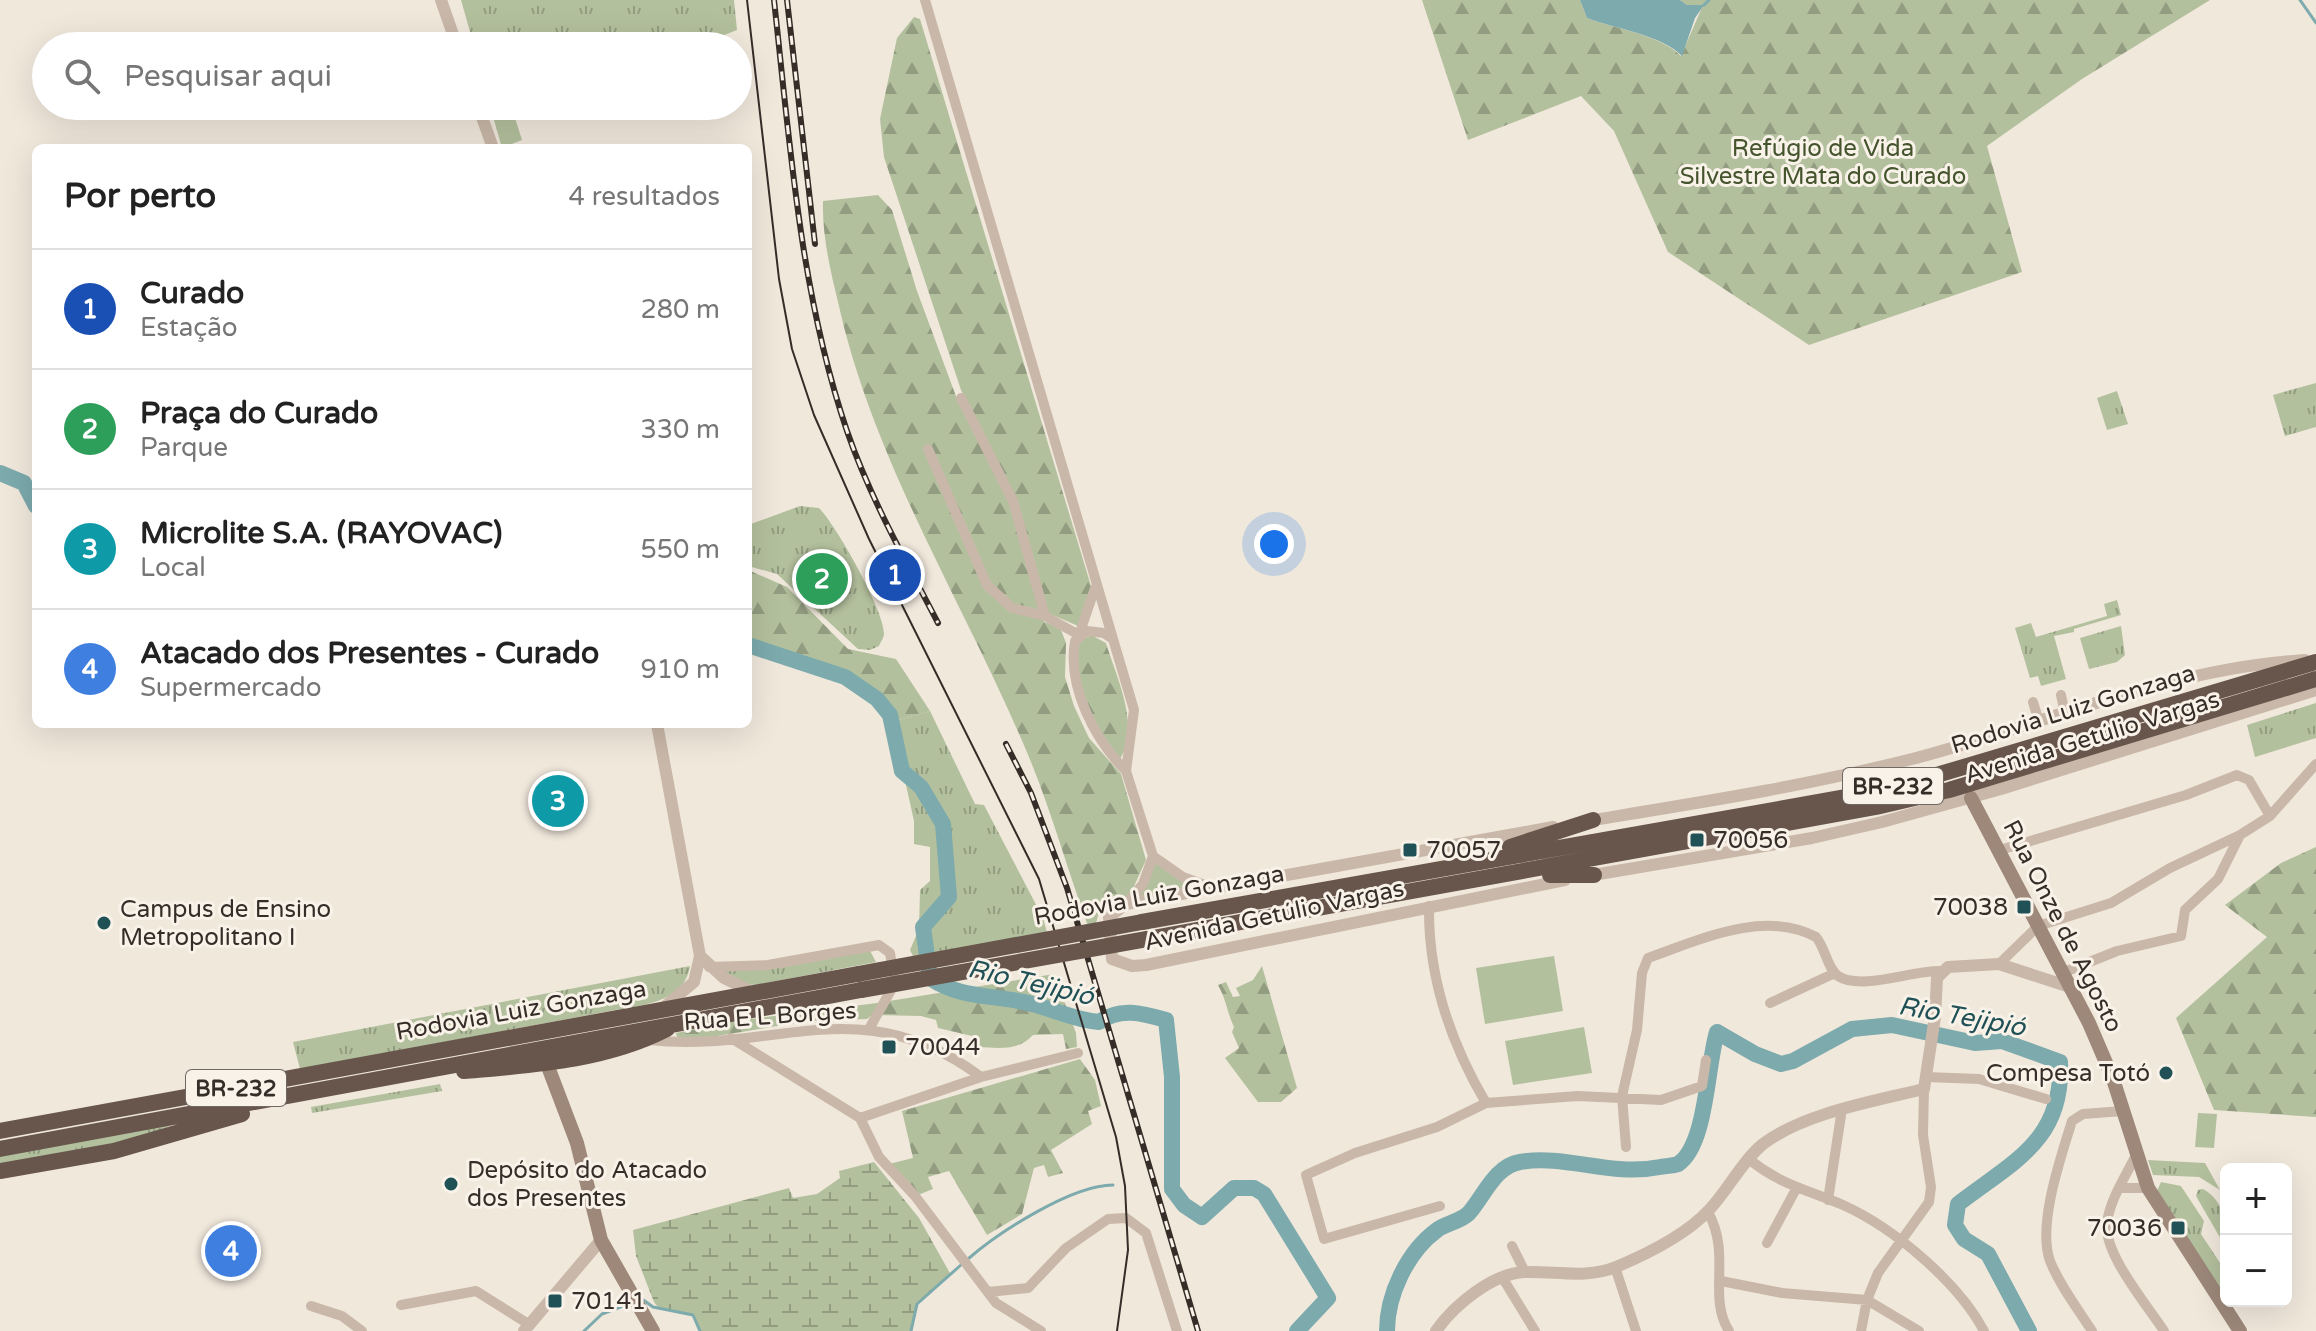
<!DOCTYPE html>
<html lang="pt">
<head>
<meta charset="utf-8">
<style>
	:root { --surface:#fff; --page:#f2f2f2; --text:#222; --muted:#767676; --line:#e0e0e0; --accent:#1a73e8 }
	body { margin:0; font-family:"Varela Round",sans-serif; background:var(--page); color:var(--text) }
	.controls { position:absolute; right:24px; bottom:24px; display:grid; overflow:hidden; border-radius:12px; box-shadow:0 8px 32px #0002 }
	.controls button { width:72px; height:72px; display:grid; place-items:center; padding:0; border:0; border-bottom:2px solid var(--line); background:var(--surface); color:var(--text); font:40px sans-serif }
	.you { position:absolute; left:1274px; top:544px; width:28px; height:28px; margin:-20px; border:6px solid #fff; border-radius:50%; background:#1a73e8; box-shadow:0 0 0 12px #1a73e833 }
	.badge { display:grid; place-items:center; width:52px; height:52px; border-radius:50%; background:var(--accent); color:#fff; font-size:26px; font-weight:700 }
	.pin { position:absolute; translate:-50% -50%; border:4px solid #fff; box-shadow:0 2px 8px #0006 }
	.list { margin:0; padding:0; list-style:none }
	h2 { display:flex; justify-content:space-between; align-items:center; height:104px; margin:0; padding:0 32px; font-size:34px }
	h2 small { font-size:26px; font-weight:400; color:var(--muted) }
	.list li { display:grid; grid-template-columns:52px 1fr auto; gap:24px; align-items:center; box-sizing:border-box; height:120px; padding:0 32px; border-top:2px solid var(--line) }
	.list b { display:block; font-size:30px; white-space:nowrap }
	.list p { margin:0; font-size:26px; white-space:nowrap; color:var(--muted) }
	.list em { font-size:26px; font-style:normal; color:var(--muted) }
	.icon { flex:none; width:44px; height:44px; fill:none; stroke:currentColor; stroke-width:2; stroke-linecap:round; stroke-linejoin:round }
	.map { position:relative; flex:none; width:2316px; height:1331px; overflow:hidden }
	.search { position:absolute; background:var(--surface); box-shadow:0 8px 32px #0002; left:32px; top:32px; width:720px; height:88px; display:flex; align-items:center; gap:20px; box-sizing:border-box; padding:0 28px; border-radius:44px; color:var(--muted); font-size:30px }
	.panel { position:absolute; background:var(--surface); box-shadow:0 8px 32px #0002; left:32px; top:144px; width:720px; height:584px; border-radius:12px }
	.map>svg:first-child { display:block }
	.grass { fill:url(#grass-tufts) }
	.forest { fill:url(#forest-firs) }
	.wetland { fill:url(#wetland-marsh) }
	.pitch { fill:#b3c09d }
	.water { fill:#7caaad }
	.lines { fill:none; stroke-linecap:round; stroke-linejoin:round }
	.stream { stroke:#7caaad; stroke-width:3 }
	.river { stroke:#7caaad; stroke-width:16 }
	.minor { stroke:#c9b8a9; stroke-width:10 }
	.tertiary { stroke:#c9b8a9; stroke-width:12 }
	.secondary { stroke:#9d887a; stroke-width:14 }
	.trunk { stroke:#68564d; stroke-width:16 }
	.tram { stroke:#362d28; stroke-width:2 }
	.rail-casing { stroke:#362d28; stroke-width:6 }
	.rail { stroke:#f9f2e9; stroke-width:3; stroke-dasharray:9; stroke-linecap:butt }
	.trunk-bridge { stroke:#68564d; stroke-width:16 }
	.poi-dot { fill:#1f5156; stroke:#f9f2e9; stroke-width:3 }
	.labels { text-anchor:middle; stroke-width:6; stroke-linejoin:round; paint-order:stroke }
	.shield { fill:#f9f2e9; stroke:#706862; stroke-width:2 }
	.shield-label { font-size:22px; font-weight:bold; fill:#362d28 }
	.park-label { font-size:24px; fill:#44542d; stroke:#f9f2e9 }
	.street-label { font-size:24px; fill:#362d28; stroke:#f9f2e9 }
	.poi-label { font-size:24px; fill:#362d28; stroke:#f9f2e9; text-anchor:start }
	.water-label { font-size:26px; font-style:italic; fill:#1f5156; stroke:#f9f2e9 }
</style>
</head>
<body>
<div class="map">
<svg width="2316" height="1331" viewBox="0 0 2316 1331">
	<defs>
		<pattern id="grass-tufts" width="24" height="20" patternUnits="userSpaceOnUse" patternTransform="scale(2)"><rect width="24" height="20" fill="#b3c09d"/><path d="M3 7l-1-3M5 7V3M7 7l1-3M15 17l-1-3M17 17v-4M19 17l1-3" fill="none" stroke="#929c80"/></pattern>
		<pattern id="forest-firs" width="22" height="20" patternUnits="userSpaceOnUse" patternTransform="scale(2)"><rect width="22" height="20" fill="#b3c09d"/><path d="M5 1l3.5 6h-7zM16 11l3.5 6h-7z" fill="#929c80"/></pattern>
		<pattern id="wetland-marsh" width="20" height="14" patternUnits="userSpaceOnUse" patternTransform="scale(2)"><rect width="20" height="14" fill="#b3c09d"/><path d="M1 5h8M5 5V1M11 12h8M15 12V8" fill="none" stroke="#929c80"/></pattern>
	</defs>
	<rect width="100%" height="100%" fill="#f1e8dc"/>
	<path class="grass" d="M461,0H734L737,30L696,46H474Z
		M490,106H544L515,118L522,140L502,148Z
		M2316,383V427L2285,436L2273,395Z
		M2117,391L2128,424L2107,430L2097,398Z
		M800,506L819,508C836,525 884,610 884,633C884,638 881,641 879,646L870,650L858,649L777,574L748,566V525Z
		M2117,600L2121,615L2074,629V632L2054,636L2066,679L2041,686L2038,676L2030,678L2015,628L2031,623L2036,637L2107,616L2104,604Z
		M2121,626L2125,655L2117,662L2089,669L2080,638Z
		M2316,703V738L2255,757L2247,725Z
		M930,711L975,804L984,805L1043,918L1048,936L915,960L910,950L919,929L920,890L930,881V847L914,844V821L892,722Z
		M1154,863L1204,888L1133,900Z
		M868,947L876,962L756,985L742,984L717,970Z
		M690,966C684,1004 640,1005 610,1011L300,1069L293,1042Z
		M440,1084L442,1091L312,1113L311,1107Z
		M182,1121L123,1145L0,1167V1153Z
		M2148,1160L2205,1163L2220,1190L2199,1177L2153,1175Z
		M2161,1182L2181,1186L2204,1221L2201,1234L2226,1272V1297L2157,1191Z
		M2203,1189C2226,1202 2226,1225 2226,1248L2196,1196L2198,1190Z"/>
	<path class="forest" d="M1422,0H1580L1587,18C1616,29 1661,35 1681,56L1703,5H1687L1680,0H2210L2082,79L1987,146L2022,272L1809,345L1668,252L1614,131L1581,96L1468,140Z
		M914,17L920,19L1091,586L1078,626L1048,613L1015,498L961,390L884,157L880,119L897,38Z
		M878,195L892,210L917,291L957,399L1010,504L1044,622L1060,627L1066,643L1065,677L1074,706L1089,738L1121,774L1146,860L1130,895L1100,909L1096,923L1088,926C1066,866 1049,802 1023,743C960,596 873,460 838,302C830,269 822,235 823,201Z
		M748,570L787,587L848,649L896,659L930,711L892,722C879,676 789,656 748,645Z
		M1091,635L1106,643C1116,676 1142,729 1119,760C1096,729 1070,681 1079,642Z
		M2316,847V1117L2214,1110L2176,1018L2267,937L2225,905L2281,863Z
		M1262,966L1297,1088L1281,1102H1258L1225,1058L1239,1048L1232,1032L1234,1027C1227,1012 1226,999 1218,985L1226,982L1233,997L1240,996L1236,988L1253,980Z
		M1054,974L1076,1033L1077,1047L1066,1049L1063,1034L1033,1035C1019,1051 999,1048 978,1047L972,1036L938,1028L936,1020L921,1016L872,1015L867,1019L807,1021L693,1040H678L676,1033L735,1021L877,1003Z
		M1080,1059L1095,1080L1101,1106L1088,1111L1092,1124L1051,1150L1063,1173L1048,1177L1044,1165L1034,1168L1022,1214L987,1235L949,1171L928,1177L933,1189L918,1195L889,1164L913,1158L902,1111Z"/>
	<path class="wetland" d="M874,1162L919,1218L951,1275L917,1304L911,1331H700L693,1315L658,1307L654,1302L636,1256L633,1230L789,1188L793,1198L817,1194L840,1178L839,1171Z"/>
	<path class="pitch" d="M1554,956L1563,1011L1485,1024L1476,968Z
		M1584,1027L1592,1073L1513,1085L1505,1041Z
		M2198,1113L2217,1114L2214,1148L2195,1147Z"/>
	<path class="water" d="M1580,0H1680L1687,5H1704L1695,18L1682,56C1662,35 1616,29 1587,18Z"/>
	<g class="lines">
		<path class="stream" d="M2300,0L2316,23
			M1704,5L1709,0
			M968,1259C999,1232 1072,1185 1113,1185
			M642,1299L653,1307L693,1315L700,1331
			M584,1331L602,1314L631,1303
			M911,1331L917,1304L962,1264"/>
		<path class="river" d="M0,473L24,483L36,506
			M748,645L845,677L877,699L890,715L902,771L921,787L943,824L949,897L923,927L930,978C963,1000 995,994 1032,1004C1056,1010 1074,1020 1099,1022C1120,1007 1142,1013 1166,1020L1172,1077V1189L1184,1205L1202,1217L1234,1188H1254L1264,1194L1328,1298L1297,1331
			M1387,1331C1387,1295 1407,1252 1437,1230C1446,1223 1460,1222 1469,1213C1484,1196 1495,1166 1520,1162C1566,1154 1611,1177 1660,1167C1664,1166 1673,1166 1678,1164C1707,1145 1707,1064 1717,1032L1755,1054L1781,1064L1793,1061L1852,1029L1892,1025L1975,1043L2002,1041L2060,1062C2064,1141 2012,1162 1958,1204L1955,1225L1964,1239L1988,1254L2029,1331"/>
		<path class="minor" d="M925,0L1113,639
			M961,398L1013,501L1045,616L1079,635L1095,588
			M928,449L987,585L1012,608L1045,616
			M2061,695L2065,714
			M2033,702L2039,722
			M1126,771C1095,740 1067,687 1075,641L1087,631L1104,633L1113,639L1134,710L1126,771L1153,856L1143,884L1126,904
			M2000,850L2186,795L2237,775L2249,780L2270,816
			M1153,856L1183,877L1213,888
			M1429,906C1428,978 1450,1042 1486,1103
			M1999,964L2038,926L2111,903L2170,868L2240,835
			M709,967L768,965L879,945L890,953L895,983L869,1029
			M2062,973L2117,951L2181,936L2185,910L2218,879L2240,835L2270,816L2316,764
			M1770,1003L1835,973
			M731,1038L860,1118L879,1157L915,1196L996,1303L1041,1331
			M649,1040C775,1054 861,987 981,1077
			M1926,1077L1979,1079L2046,1099
			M860,1118L981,1077L1078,1053
			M1626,1147L1622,1096L1637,1030L1642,973L1648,958C1699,940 1764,909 1816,937C1825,947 1827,968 1838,976C1861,991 1913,970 1940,971
			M2136,1155C2126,1176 2110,1199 2107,1223C2103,1253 2147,1305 2164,1331
			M1750,1160C1781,1185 1808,1190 1843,1205C1894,1228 1958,1282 1984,1331
			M2119,1188H2148
			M1828,1200L1842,1109
			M1440,1206L1324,1239L1306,1175L1355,1153L1437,1127L1486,1103L1578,1096L1661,1100L1702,1086L1706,1060
			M1708,1212C1732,1255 1707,1296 1729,1331
			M1767,1243L1796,1189
			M1512,1246L1525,1272
			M1615,1267L1636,1331
			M1502,1277L1535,1331
			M1721,1281L1782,1293L1867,1300L1919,1331
			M988,1292L1028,1288L1066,1248L1108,1219L1126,1218L1146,1233L1177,1331
			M401,1305L476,1291L530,1325
			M311,1306L342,1316L362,1331
			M1861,1331L1867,1300L1878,1273L1929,1202L1931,1187L1923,1135L1924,1089
			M2092,1331C2078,1309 2060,1286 2050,1261C2037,1225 2061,1157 2072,1121L2083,1114L2123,1111"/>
		<path class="tertiary" d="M441,0L457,46
			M478,106L493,148
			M657,724L700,956L694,982L663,1008
			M1587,821C1697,803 1807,786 1916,758C2044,724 2171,668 2305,660
			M1553,827L1126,904L1109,917L1112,959L1132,966L1146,965L1565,880
			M1587,876L1812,838L1882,822L2001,789L2316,690
			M700,956L724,978L750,991
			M524,1331L601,1240
			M1436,1331C1454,1305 1493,1273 1525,1272C1556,1271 1586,1279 1616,1267C1647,1254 1686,1235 1709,1210C1728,1190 1742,1161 1763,1144C1804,1113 1875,1101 1924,1089L1935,1017L1937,978L1948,967L1999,964L2070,987"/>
		<path class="secondary" d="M1971,798L2089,1023L2113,1079L2148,1188L2240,1331
			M547,1064L577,1143L601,1240L653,1331"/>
		<path class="trunk" d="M1510,847L1593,820
			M1550,875H1594
			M1142,922L1852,796L1940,774L2316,662
			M1147,939L1876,807L1949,790L2316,679
			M464,1071C533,1065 605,1061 667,1029
			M0,1131L858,974
			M0,1149L861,990
			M0,1171L114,1151L242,1114"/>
		<path class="tram" d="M747,0L779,279L792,349L814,415L869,539L1039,879L1116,1137L1125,1186L1128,1250L1117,1331"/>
		<g class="rail-casing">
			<path id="rail" d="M774,0C790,144 800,293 847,431C870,498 906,561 938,623
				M787,0L815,244
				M1006,744L1031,793L1067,888L1198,1331"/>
		</g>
		<use href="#rail" class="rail"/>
		<path class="trunk-bridge" d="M858,974L1142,922
			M861,990L1147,939"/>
	</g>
	<g class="poi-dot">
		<rect x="1689" y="832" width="16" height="16" rx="4"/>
		<rect x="1402" y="842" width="16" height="16" rx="4"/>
		<rect x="2016" y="899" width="16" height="16" rx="4"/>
		<circle cx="104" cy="923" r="8"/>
		<rect x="881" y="1039" width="16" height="16" rx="4"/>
		<circle cx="2166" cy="1073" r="8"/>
		<circle cx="451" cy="1184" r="8"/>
		<rect x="2170" y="1220" width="16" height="16" rx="4"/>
		<rect x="547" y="1293" width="16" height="16" rx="4"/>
	</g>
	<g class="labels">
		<g class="shield">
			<rect x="1843" y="768" width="100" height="36" rx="6"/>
			<rect x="186" y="1070" width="100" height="36" rx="6"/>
		</g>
		<g class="shield-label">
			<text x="1893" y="794">BR-232</text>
			<text x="236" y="1096">BR-232</text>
		</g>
		<g class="park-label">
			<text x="1823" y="156">Refúgio de Vida<tspan x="1823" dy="28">Silvestre Mata do Curado</tspan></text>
		</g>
		<g class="street-label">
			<text transform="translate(2073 709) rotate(-17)" y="8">Rodovia Luiz Gonzaga</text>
			<text transform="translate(2092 737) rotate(-17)" y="8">Avenida Getúlio Vargas</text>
			<text transform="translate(1159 895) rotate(-10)" y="8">Rodovia Luiz Gonzaga</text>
			<text transform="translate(1274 915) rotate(-12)" y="8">Avenida Getúlio Vargas</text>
			<text transform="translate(2063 926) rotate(63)" y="8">Rua Onze de Agosto</text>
			<text transform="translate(521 1010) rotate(-10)" y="8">Rodovia Luiz Gonzaga</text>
			<text transform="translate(770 1016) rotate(-4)" y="8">Rua E L Borges</text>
		</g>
		<g class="poi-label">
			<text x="1713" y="848">70056</text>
			<text x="1426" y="858">70057</text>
			<text x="2008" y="915" text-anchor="end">70038</text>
			<text x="120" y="917">Campus de Ensino<tspan x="120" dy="28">Metropolitano I</tspan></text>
			<text x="905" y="1055">70044</text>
			<text x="2150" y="1081" text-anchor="end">Compesa Totó</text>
			<text x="467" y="1178">Depósito do Atacado<tspan x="467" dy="28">dos Presentes</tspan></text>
			<text x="2162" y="1236" text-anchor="end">70036</text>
			<text x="571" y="1309">70141</text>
		</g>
		<g class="water-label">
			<text transform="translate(1031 982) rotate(13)" y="9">Rio Tejipió</text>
			<text transform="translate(1962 1016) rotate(10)" y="9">Rio Tejipió</text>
		</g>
	</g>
</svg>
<div class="controls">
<button>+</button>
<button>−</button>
</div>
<div class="you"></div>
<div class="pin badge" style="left:895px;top:575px;background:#1a4fb4">1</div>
<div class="pin badge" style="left:822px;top:579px;background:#2e9e5b">2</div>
<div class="pin badge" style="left:558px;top:801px;background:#0f9aa8">3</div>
<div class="pin badge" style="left:231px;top:1251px;background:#3f7fe0">4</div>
<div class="search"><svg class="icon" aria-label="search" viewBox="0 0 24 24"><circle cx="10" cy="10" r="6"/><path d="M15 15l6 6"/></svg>Pesquisar aqui</div>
<section class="panel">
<h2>Por perto<small>4 resultados</small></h2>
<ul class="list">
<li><span class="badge" style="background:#1a4fb4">1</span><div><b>Curado</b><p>Estação</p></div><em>280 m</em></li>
<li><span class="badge" style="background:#2e9e5b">2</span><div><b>Praça do Curado</b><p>Parque</p></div><em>330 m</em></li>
<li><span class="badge" style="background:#0f9aa8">3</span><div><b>Microlite S.A. (RAYOVAC)</b><p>Local</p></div><em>550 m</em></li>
<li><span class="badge" style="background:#3f7fe0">4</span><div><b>Atacado dos Presentes - Curado</b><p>Supermercado</p></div><em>910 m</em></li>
</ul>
</section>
</div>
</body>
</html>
